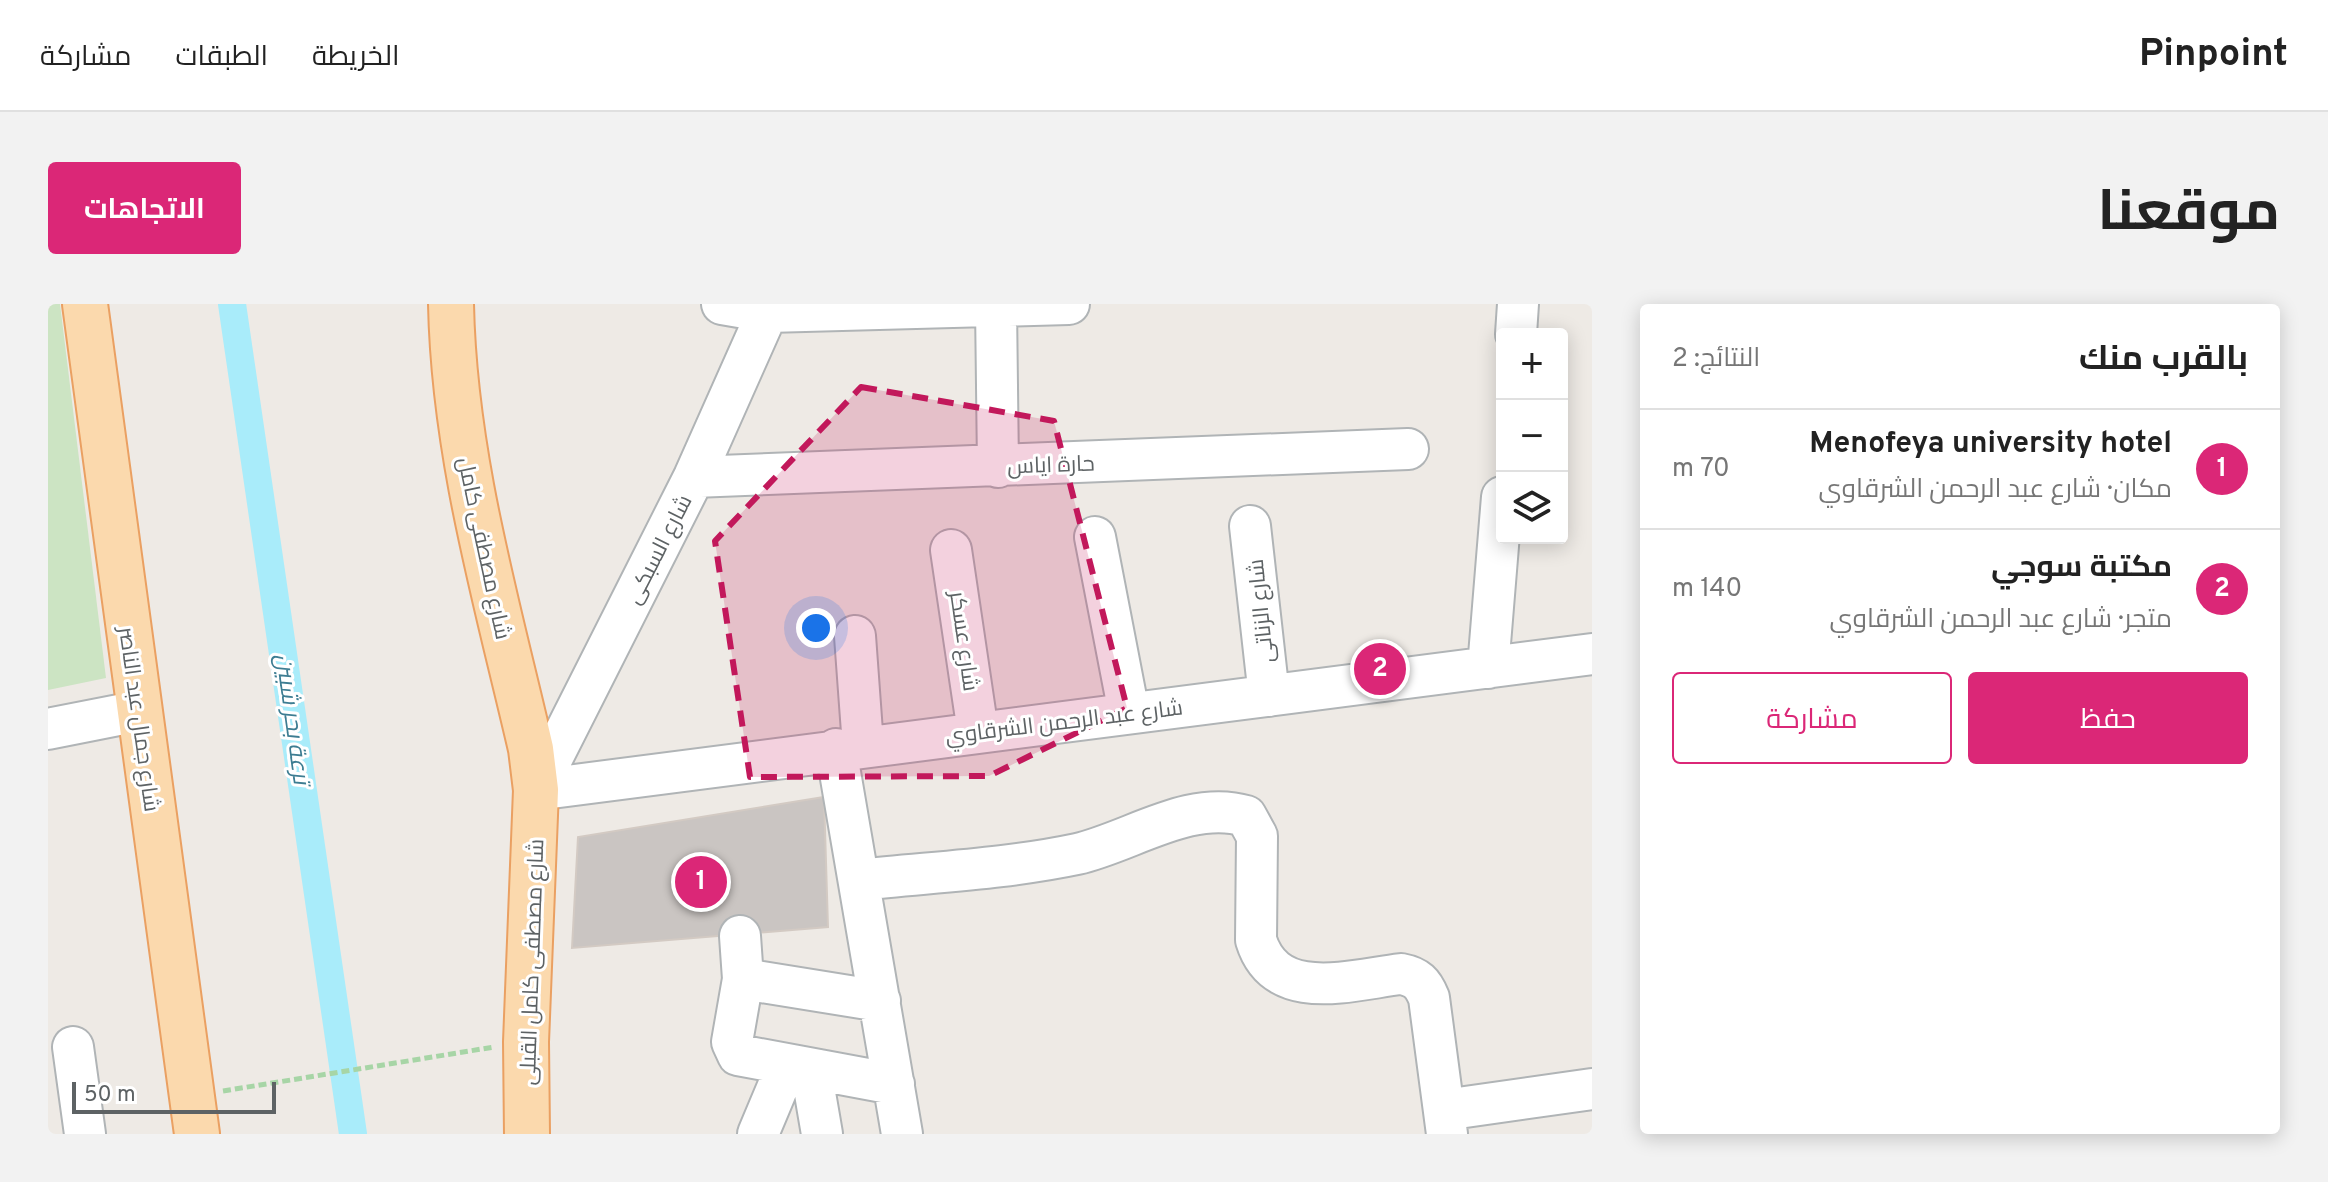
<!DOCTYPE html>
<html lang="ar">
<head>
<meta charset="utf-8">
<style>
	:root { --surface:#fff; --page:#f2f2f2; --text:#222; --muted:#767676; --line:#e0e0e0; --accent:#db2777 }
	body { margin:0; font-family:Overpass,Cairo,sans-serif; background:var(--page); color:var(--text); direction:rtl }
	.controls { position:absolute; right:24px; top:24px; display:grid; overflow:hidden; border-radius:8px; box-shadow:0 4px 20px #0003 }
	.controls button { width:72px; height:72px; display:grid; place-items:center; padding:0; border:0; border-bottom:2px solid var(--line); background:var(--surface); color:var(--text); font:40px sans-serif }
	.scale { position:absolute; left:24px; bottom:20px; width:204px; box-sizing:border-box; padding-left:8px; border:4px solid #5d6264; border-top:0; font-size:22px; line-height:28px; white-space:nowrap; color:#5d6264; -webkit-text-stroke:6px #fff; paint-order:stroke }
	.you { position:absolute; left:768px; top:324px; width:28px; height:28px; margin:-20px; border:6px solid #fff; border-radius:50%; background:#1a73e8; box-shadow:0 0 0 12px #1a73e833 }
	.badge { display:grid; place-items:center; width:52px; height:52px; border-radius:50%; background:var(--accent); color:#fff; font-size:26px; font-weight:700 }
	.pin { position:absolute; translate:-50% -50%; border:4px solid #fff; box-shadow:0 2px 8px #0006 }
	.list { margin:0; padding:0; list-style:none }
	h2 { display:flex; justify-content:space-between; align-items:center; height:104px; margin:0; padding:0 32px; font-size:34px }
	h2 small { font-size:26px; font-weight:400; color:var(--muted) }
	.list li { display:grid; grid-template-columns:52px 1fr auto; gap:24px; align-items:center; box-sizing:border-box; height:120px; padding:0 32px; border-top:2px solid var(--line) }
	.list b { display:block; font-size:30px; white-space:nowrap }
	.list p { margin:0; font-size:26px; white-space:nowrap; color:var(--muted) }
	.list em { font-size:26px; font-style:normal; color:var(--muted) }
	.actions { display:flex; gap:16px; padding:24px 32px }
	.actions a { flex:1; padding:18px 0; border:2px solid var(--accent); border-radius:8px; text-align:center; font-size:28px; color:var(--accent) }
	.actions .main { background:var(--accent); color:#fff }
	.icon { flex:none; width:44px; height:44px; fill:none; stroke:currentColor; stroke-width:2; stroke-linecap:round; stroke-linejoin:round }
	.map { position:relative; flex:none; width:1544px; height:830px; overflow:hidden; direction:ltr; border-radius:8px }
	header { display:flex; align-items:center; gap:48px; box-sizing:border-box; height:112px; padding:0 40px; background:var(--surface); border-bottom:2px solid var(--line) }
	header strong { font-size:38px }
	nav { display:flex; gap:44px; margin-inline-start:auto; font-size:28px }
	.intro { display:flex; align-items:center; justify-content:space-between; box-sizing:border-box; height:192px; padding:0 48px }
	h1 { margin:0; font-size:56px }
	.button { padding:20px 36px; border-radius:8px; background:var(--accent); color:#fff; font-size:28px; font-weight:700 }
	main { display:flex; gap:48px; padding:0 48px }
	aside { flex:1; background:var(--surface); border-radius:8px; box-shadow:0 4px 20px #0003 }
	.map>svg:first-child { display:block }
	.green { fill:#cce4c3 }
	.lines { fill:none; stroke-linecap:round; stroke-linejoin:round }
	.canal { stroke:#a9ecfa; stroke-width:28 }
	.building { fill:#cac5c2; stroke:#d3cac3; stroke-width:2 }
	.minor-casing { stroke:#b0b4b6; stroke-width:44 }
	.major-casing { stroke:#eaa062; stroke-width:48 }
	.path { stroke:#a7d5a6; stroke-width:5; stroke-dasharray:8 4; stroke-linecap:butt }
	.minor { stroke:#fff; stroke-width:40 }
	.major { stroke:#fbd9ad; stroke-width:44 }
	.marked { fill:#c2185b; fill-opacity:0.2; stroke:#c2185b; stroke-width:6; stroke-dasharray:16 10; stroke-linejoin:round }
	.labels { text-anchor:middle; stroke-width:6; stroke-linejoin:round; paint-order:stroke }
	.street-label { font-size:22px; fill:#5d6264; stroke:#fff }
	.water-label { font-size:24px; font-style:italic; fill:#3d7d92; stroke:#fff }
</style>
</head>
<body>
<header>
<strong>Pinpoint</strong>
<nav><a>الخريطة</a><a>الطبقات</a><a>مشاركة</a></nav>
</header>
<div class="intro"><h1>موقعنا</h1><a class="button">الاتجاهات</a></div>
<main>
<aside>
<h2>بالقرب منك<small>النتائج: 2</small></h2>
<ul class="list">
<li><span class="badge">1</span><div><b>Menofeya university hotel</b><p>مكان · شارع عبد الرحمن الشرقاوي</p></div><em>70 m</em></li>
<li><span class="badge">2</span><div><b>مكتبة سوجي</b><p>متجر · شارع عبد الرحمن الشرقاوي</p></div><em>140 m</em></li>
</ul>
<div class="actions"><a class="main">حفظ</a><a>مشاركة</a></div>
</aside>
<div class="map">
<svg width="1544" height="830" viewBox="0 0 1544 830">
	<rect width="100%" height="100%" fill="#eeeae5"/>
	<path class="green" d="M0,0H12L58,374L0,386Z"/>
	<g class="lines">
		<path class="canal" d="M184,0L305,830"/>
	</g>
	<path class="building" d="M776,493L780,623L524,644L530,533Z"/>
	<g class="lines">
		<g class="minor-casing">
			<path id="minor" d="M674,0L720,8L1021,0
				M948,2L950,163
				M1468,30L1470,0
				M646,173L1360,145
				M1202,222L1221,392
				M1047,233L1081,409
				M903,246L930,428
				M807,332L815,442
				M1440,364L1454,193
				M0,425L91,407
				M788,445L854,830
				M488,486L1544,350
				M488,486L646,173L723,0
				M811,576C883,568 958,565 1029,550C1082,538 1142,495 1198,512L1209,532L1208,636C1228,700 1302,676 1353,670C1369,673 1375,679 1381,694L1399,830
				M692,632L695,675L684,738L690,751L846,780
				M695,675L832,697
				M25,743L37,830
				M763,766L774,830
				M1396,806L1544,785
				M710,830L739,761"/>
		</g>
		<g class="major-casing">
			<path id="major" d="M37,0L149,830
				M403,0C406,152 449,298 483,445L488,486L478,738L479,830"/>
		</g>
		<path class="path" d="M175,787L446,743"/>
		<use href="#minor" class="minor"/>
		<use href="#major" class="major"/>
	</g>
	<path class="marked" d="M813,83L1006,117L1079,404L941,472L702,473L667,237Z"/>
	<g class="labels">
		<g class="street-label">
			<text transform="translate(1003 160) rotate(-2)" y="8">حارة اياس</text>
			<text transform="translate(437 244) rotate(78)" y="8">شارع مصطفى كامل</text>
			<text transform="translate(610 245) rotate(-63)" y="8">شارع السبكى</text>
			<text transform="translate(1212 307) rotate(-96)" y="8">شارع الزناتى</text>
			<text transform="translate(917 337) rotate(82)" y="8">شارع عسكر</text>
			<text transform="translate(92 415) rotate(82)" y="8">شارع جمال عبد الناصر</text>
			<text transform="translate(1016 417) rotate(-7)" y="8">شارع عبد الرحمن الشرقاوي</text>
			<text transform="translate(483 658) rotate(-88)" y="8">شارع مصطفى كامل القبلى</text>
		</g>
		<g class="water-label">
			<text transform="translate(245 415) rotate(82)" y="8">ترعة بحر شبين</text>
		</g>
	</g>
</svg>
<div class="controls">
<button>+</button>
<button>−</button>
<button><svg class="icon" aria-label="layers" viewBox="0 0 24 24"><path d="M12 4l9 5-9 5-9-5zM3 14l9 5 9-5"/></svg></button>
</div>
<div class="scale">50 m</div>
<div class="you"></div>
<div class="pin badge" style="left:653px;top:578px">1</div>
<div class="pin badge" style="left:1332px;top:365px">2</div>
</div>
</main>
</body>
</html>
